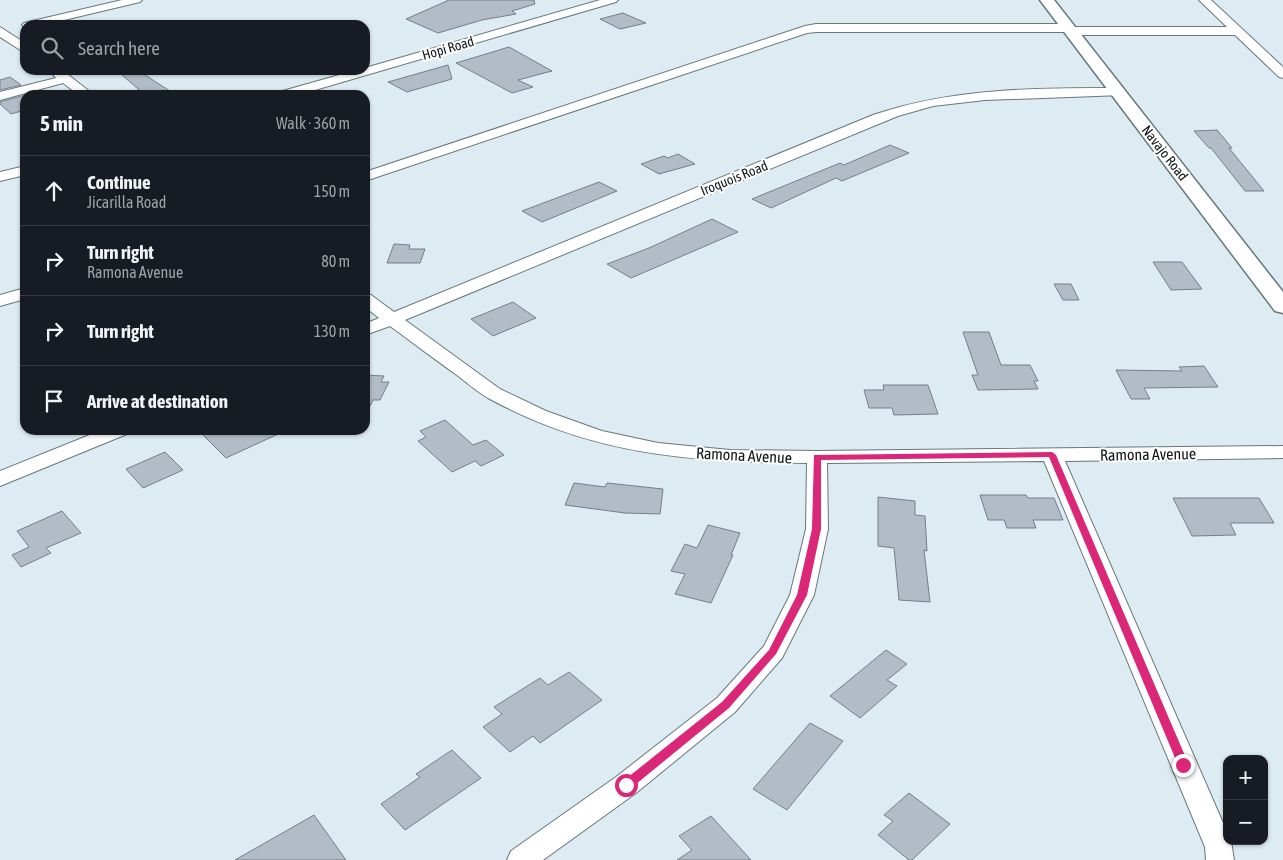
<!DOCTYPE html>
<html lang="en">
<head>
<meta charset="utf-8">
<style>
	:root { --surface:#171b24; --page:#20242c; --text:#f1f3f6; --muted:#9ea1a6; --line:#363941 }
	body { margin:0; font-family:"Asap Condensed",sans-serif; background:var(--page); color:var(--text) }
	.controls { position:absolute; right:15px; bottom:15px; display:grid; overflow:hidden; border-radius:10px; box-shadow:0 1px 4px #0004 }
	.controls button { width:45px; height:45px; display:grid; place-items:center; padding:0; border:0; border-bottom:1px solid var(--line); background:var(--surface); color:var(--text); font:25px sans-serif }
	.stop { position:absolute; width:15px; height:15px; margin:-11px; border:4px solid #db2777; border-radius:50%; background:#fff }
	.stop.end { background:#db2777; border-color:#fff; box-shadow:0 1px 5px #0008 }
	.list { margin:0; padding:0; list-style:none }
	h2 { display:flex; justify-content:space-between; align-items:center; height:65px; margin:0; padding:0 20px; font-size:21px }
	h2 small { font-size:16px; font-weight:400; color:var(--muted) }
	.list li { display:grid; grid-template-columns:32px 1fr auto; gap:15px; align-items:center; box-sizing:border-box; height:70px; padding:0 20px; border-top:1px solid var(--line) }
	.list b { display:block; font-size:19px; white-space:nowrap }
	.list p { margin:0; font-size:16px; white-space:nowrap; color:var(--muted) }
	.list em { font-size:16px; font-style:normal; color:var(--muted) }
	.icon { flex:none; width:28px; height:28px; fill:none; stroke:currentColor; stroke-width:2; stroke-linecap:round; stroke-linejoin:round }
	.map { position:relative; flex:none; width:1283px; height:860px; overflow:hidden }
	.search { position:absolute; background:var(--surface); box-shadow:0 1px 4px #0004; left:20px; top:20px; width:350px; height:55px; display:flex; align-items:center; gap:12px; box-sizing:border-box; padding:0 18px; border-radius:15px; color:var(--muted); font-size:19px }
	.panel { position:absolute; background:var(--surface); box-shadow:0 1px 4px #0004; left:20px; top:90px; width:350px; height:345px; border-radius:15px }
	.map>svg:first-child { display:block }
	.building { fill:#b2bcc6; stroke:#767f89 }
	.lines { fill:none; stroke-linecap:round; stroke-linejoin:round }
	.minor-casing { stroke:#68777c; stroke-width:2 }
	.major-casing { stroke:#68777c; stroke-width:3 }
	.minor { fill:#fff; fill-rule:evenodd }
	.major { fill:#fff; fill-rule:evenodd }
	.route { fill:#db2777 }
	.labels { text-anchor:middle; stroke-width:4; stroke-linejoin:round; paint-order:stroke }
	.far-street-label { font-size:14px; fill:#111719; stroke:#fff }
	.street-label { font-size:16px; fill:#111719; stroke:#fff }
</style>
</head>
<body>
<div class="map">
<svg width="1283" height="860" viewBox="0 0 1283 860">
	<rect width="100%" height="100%" fill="#dcecf2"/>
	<path class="building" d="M449,0H534L535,4L512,11L516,14L482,20L438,33L406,19Z
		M623,13L646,23L620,29L600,19Z
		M509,47L552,71L518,80L533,87L512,93L456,63Z
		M448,65L452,79L407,92L388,82Z
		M141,71L142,73L176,95H145L122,75Z
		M10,77L21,85L0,90V80Z
		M25,95V110L11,114L0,104V102Z
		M1217,130L1232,148H1229L1264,191H1245L1211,148H1209L1194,131Z
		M890,145L909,153L842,181L836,178L771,208L752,199L840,163L844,165Z
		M678,154L695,164L659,174L641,164L664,156L668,158Z
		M599,182L617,191L542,222L522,211Z
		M712,219L738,232L631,278L607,264L649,248Z
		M394,244L410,245L409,249H425L420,263H387Z
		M1153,262H1182L1202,289L1171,290Z
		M1054,284H1071L1079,300H1063Z
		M513,302L536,318L493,336L471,319Z
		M963,332H989L1001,365H1030L1038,381H1034L1038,389L978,390L972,375H978Z
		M1204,366L1218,387L1144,388L1150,399H1131L1116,370L1182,371L1179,367Z
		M365,375L384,376L381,382H389L380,400H373L365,416Z
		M883,385H928L938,414L894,415L892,408H869L864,390H884Z
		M445,420L473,445L486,440L504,455L481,466L475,461L452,472L418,441L426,437L420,431Z
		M214,430H287L226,458L203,435Z
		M165,452L183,470L143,488L126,469Z
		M574,483L605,487L607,483L663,489L660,514L625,513L565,505Z
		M980,495H1026L1028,498H1054L1063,520H1033L1036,528H1007L1004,520H988Z
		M878,497L915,501V515L925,516L927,551L924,550L930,602L899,600L894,548L878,546Z
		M1173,498H1259L1274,523H1230L1236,535L1192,536Z
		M62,511L81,533L46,548L51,553L21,567L12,555L29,547L17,531Z
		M708,525L740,533L731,555H733L711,603L675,594L685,574L671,571L685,544L697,548Z
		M886,650L907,664L887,680L897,686L860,718L830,696Z
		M569,672L602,700L540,743L533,736L510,752L483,727L502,714L494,707L540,678L548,685Z
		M810,723L843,741L787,810L753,789Z
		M452,750L481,778L405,830L381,804L420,777L416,774Z
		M909,793L950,824L912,860H909L878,835L893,821L884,815Z
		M314,815L346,860H235Z
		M711,816L751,860H677L692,850L679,836Z"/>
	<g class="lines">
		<g class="minor-casing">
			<path id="minor" d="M122,0H142L140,2L43,25H25V28L22,25L24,23Z
				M600,0H618L616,2L298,95H277L279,92L357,70H365V68Z
				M1199,0H1211L1283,67V78L1279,77L1235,35H1071L1065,32H816L807,33L365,181V172L805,26L816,24H1069L1074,27H1227Z
				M0,27L25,43V53L0,37Z
				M49,70H62L94,95H79L63,83L0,100V92L56,78Z
				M1118,88L1123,89L1125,92L1123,95L985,100L933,106L898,116L405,320L500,389L546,411L602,431L658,443L730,450L817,451L1283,446V458L1065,461L1227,832V841H1231L1234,860H1206L1205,847L1044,461L827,463L828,529L814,595L782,658L735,712L636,793L543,860H507L511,851L616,777L717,698L764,646L790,595L806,529L807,463C691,462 592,455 488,398C476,391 465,381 454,373C433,358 412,342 390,326L365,335V324L379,318L365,307V294L371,295L394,312L873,115C952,88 1035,88 1118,88Z
				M25,166V175L0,181V172Z
				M25,288V299L0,306V295Z
				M102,430H130L127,434L0,486V471Z"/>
		</g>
		<g class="major-casing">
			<path id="major" d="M1040,0H1054L1283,292V313L1275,311Z"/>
		</g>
		<use href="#minor" class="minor"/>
		<use href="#major" class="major"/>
	</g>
	<path class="route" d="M1052,452L1056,455L1189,765L1187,768H1180L1178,765L1049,457L821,460V529L807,595L776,654L729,708L630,789H622L621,785L622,782L722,702L769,650L797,595L812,529L814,455Z"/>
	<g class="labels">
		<g class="far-street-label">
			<text transform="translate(448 48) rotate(-16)" y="5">Hopi Road</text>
			<text transform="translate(1165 153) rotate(52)" y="5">Navajo Road</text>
			<text transform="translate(734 178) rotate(-22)" y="5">Iroquois Road</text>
		</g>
		<g class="street-label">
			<text transform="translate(1148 454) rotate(-1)" y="6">Ramona Avenue</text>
			<text transform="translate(744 455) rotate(3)" y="6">Ramona Avenue</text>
		</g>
	</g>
</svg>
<div class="controls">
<button>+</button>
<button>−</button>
</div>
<div class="stop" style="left:626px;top:785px"></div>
<div class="stop end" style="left:1183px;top:765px"></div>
<div class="search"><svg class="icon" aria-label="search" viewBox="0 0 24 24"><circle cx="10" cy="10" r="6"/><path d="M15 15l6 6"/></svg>Search here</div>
<section class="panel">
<h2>5 min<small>Walk · 360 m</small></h2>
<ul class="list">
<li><svg class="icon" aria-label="ahead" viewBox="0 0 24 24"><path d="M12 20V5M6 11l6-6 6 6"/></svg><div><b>Continue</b><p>Jicarilla Road</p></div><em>150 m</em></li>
<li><svg class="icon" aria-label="right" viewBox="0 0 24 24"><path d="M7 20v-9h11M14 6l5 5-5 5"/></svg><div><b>Turn right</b><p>Ramona Avenue</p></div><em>80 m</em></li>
<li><svg class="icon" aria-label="right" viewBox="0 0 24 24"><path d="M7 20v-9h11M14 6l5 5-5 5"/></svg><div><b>Turn right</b></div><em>130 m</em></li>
<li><svg class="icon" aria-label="arrive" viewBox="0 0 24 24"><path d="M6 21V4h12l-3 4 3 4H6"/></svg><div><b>Arrive at destination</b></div></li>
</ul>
</section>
</div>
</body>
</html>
